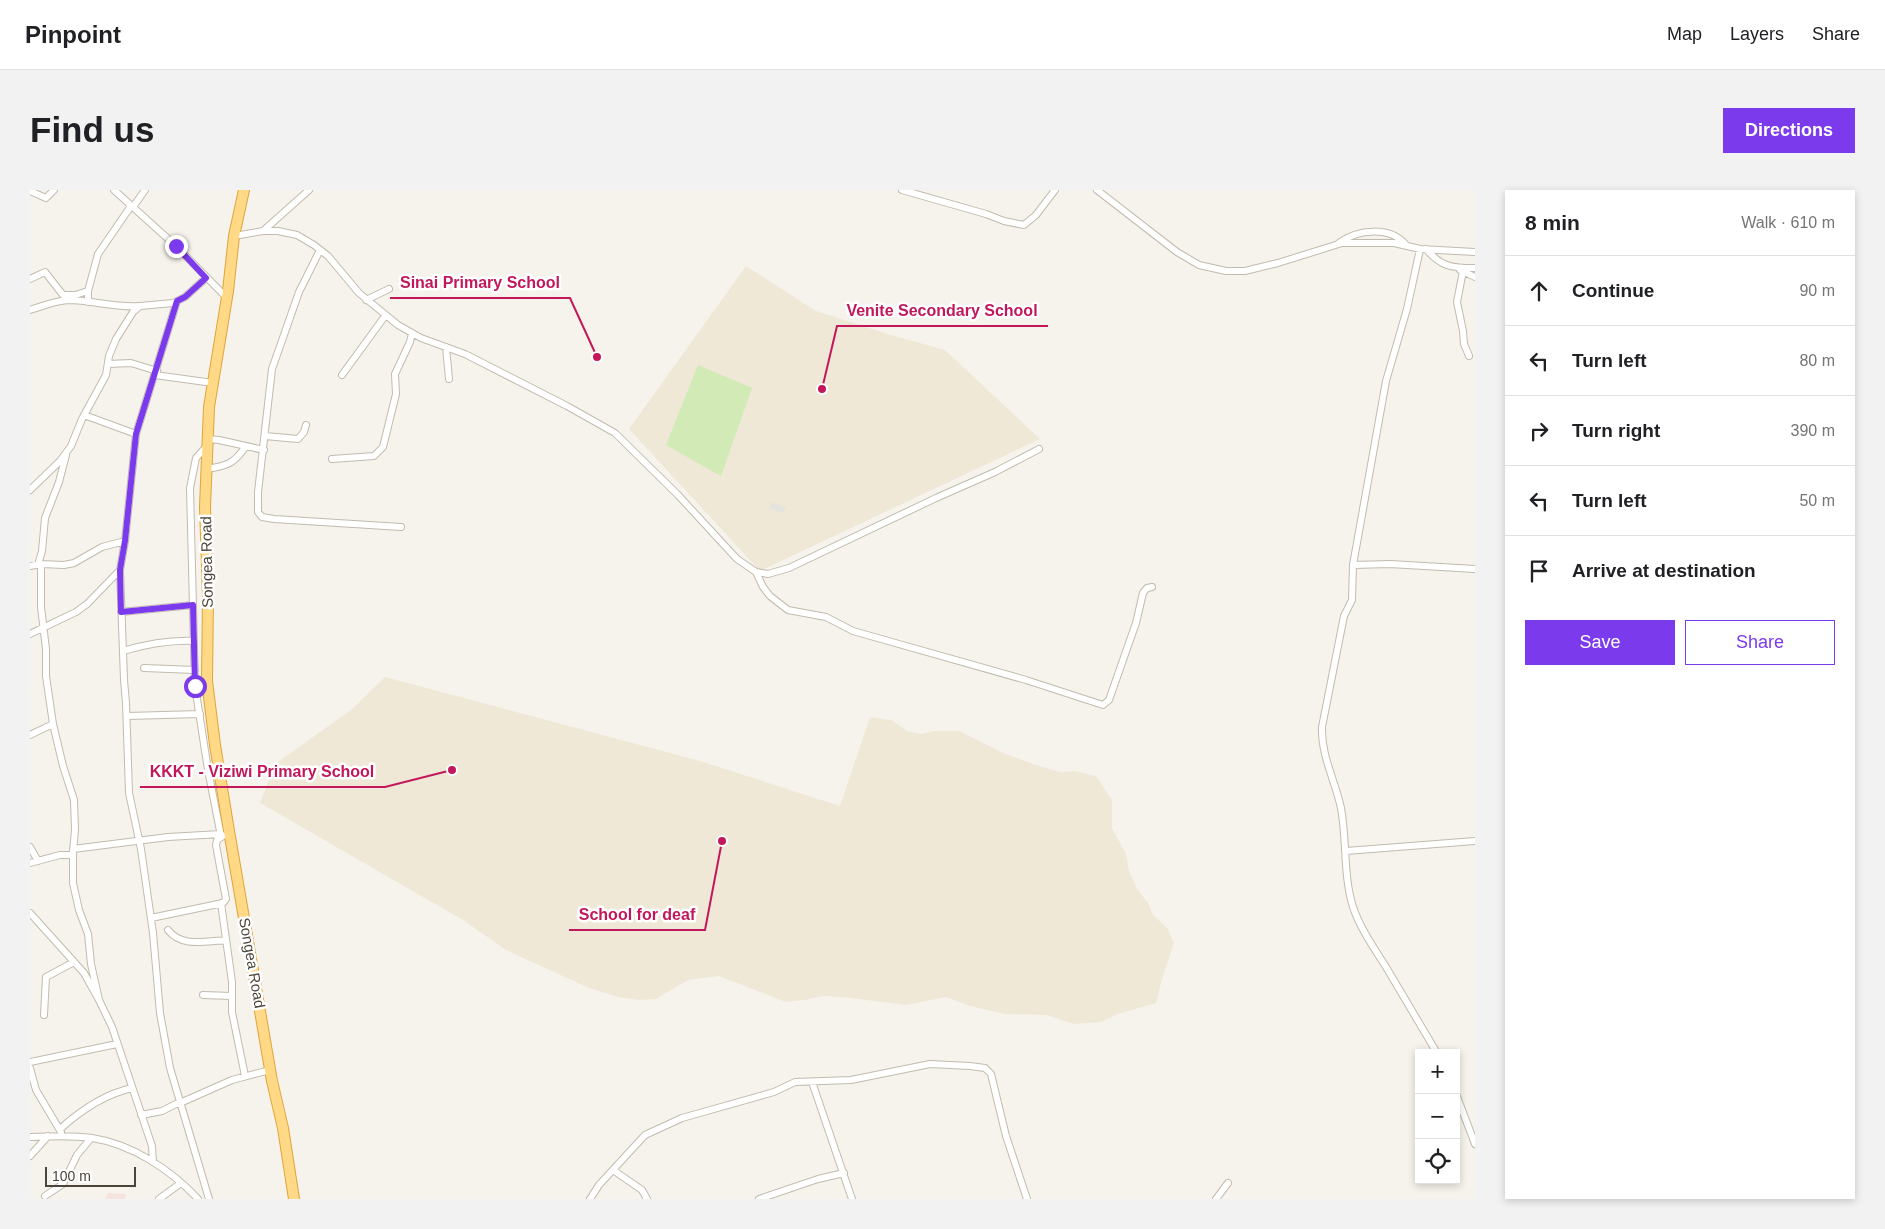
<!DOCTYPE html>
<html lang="en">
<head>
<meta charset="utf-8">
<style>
	:root { --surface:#fff; --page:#f2f2f2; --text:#202124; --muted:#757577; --line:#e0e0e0; --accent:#7c3aed }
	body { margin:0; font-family:Helvetica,sans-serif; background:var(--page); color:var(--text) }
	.controls { position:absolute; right:15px; bottom:15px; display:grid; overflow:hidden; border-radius:0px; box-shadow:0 2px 8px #0003 }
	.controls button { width:45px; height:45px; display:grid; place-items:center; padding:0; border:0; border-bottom:1px solid var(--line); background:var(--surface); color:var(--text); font:25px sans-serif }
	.scale { position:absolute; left:15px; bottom:12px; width:91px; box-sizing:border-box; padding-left:5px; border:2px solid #4b4439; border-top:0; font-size:14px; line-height:18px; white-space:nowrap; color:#4b4439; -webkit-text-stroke:4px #fff; paint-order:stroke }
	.stop { position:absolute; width:15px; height:15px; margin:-11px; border:4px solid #7c3aed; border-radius:50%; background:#fff }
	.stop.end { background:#7c3aed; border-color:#fff; box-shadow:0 1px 5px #0008 }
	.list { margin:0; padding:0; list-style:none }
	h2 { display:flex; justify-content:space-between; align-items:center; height:65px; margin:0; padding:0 20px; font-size:21px }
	h2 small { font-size:16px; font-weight:400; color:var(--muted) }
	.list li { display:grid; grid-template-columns:32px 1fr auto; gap:15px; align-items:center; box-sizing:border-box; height:70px; padding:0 20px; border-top:1px solid var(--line) }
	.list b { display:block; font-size:19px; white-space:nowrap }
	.list em { font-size:16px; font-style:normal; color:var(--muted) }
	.actions { display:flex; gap:10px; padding:15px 20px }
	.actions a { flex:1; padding:11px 0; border:1px solid var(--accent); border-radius:0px; text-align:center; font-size:18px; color:var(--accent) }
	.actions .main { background:var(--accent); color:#fff }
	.icon { flex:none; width:28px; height:28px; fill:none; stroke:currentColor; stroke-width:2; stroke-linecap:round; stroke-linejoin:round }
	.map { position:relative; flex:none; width:1445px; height:1009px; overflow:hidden; border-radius:0px }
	header { display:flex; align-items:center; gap:30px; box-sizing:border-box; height:70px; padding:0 25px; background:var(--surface); border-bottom:1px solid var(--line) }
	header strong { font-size:24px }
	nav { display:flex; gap:28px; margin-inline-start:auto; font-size:18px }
	.intro { display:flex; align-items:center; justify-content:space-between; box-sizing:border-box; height:120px; padding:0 30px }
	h1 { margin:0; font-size:35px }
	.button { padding:12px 22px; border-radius:0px; background:var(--accent); color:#fff; font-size:18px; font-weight:700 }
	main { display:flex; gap:30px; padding:0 30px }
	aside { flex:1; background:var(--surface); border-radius:0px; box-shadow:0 2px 8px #0003 }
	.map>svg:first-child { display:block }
	.education { fill:#efe8d6 }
	.medical { fill:#f6e3e0 }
	.green { fill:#d2eab5 }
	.parking { fill:#e5e3e0 }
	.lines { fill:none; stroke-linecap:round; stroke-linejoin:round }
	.minor-casing { stroke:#c2bbae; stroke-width:8 }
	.trunk-casing { stroke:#e0a43c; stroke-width:12 }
	.minor { stroke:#fff; stroke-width:6 }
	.trunk { stroke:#ffd985; stroke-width:10 }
	.route { stroke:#7c3aed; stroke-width:6 }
	.labels { text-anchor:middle; stroke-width:5; stroke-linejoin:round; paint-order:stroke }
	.street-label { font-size:15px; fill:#4b4439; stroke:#fff }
	.leader { fill:none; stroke:#c2185b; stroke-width:2 }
	.callout-dot { fill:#c2185b; stroke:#fff; stroke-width:2 }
	.callout-label { font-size:16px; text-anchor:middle; font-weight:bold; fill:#c2185b; stroke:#fff; stroke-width:5; stroke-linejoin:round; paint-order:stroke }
</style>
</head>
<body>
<header>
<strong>Pinpoint</strong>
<nav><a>Map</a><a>Layers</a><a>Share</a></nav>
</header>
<div class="intro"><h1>Find us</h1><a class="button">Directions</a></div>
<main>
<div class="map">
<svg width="1445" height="1009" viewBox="0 0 1445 1009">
	<rect width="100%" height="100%" fill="#f6f3ec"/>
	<path class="education" d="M716,76L786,121L861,145L915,160L1010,249L730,381L599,239Z
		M355,487L670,571L810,616L840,527L861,530L877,541L891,544L904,541H929L973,563L1003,574L1030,582L1044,581L1066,586L1082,610V638L1096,664L1099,681L1107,699L1118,713L1123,725L1137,738L1144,753L1132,789L1126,813L1088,824L1071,832L1044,834L1016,825L975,824L940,816L916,807L876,815L813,807L792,806L775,810L756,812L689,786L658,790L626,809L610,810L588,807L559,798L476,760L433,730L230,613L245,574L321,520Z"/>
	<path class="medical" d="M78,1003L96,1004L94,1009H75Z"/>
	<path class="green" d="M668,175L722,198L691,286L636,255Z"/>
	<path class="parking" d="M742,312L756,318L753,323L739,318Z"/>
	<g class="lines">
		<g class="minor-casing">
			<path id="minor" d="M84,0L146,56L197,108
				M872,0L956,24L974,31L994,35L1006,25L1025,0
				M1067,0L1147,62L1169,75L1196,81H1215L1248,73L1312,53H1364L1390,59L1445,62
				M0,1L16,8L24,0
				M103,17L115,0
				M233,41L279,0
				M204,46L233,41H248L267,45L284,55L298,66L329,103L368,135L391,148L435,164L537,216L585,243L648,305L707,369L726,382L738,384L759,378L906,308L965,282L1009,259
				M1309,53C1328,39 1360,36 1376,55
				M1390,59L1377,119L1356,191L1323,375L1322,410L1314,426L1292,537C1291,566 1305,590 1311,618C1317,650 1313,685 1323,717C1330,738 1344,758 1356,777C1373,806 1390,834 1407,863
				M1396,59C1411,77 1422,78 1445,78
				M290,60L269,102L242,179L228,302V322L232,327L244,329L371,337
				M1430,80L1445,87
				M1433,81L1427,112L1433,141L1434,154L1439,166
				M0,89L15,82L33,105H45L58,101
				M336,110L359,99
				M147,111L106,244L95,351L90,380L94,490L96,513L99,603L111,659L123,743L130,823L140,878L179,1009
				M58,112V101L68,64L101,16
				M0,120C13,116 24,111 38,110C62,110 85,118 109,116
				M416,157L419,189
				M78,174L101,173L127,181
				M125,185L183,193
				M312,185L355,126
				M54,225L106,244
				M235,246L268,249L274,242L276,235
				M177,249L189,250L234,260
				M177,256L166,268L160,298L165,496L178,580L191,646
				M302,269L344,266L353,257L366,204L365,184L380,152L382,143
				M176,279C197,276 204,274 216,256
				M0,300L30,271L41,256L52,229L76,185L79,166L86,149L103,122L110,116L143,113L155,107L176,88
				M11,374V417L16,459V486L23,534L33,576L44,610L45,640L43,662V693L49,720L58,744L61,774L69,810
				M8,375L12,361L15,328L29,292L36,265
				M1323,375L1360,374L1445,379
				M0,376L11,374L34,375L44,373L72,357L95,351
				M726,382L733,397L740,406L758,420L796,427L823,441L996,490L1073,515L1079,510L1106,433L1113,403L1117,398L1122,397
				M91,422L163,415
				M0,444L46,422L57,414L90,380
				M93,461C117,454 139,450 164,451
				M114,478L165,480
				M97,526L170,524
				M0,545L23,534
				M0,657L8,671
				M43,659L138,647L191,644
				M1316,661L1445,651
				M0,673L30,665H43
				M191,713L202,792V822L215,886
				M0,723L54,783L69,810L82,837L122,956L123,972
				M121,728L193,713L196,709L186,655L187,650L193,646
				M138,740C152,758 175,751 196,750
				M173,805L202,806
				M14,825L16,787L44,772
				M0,872L87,854
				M0,878L6,900L31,942
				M782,892L822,1009
				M1426,904L1445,954
				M150,913L202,890L240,880
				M111,925L132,921L150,912
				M30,939C50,921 75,904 102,898
				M0,947C21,946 41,945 62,948C102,954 141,980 168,1009
				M0,966L18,946
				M583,980L612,1000L617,1009
				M15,1006L33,994L47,965L61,948
				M129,1009L151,993
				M560,1009L569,995L615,945L652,928L744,902L765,892L821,890L900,874L940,876L955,878L961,884L976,946L997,1009
				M729,1009L788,989L814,983
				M1186,1009L1198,993"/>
		</g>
		<g class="trunk-casing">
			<path id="trunk" d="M214,0L204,46L198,101L179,217L175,317L178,407L177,491L185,555L198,635L242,891L253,938L264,1009"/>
		</g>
		<use href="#minor" class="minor"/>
		<use href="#trunk" class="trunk"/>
	</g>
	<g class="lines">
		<path class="route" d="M146,56L176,88L155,107L147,111L106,244L95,351L90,380L91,422L163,415L165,496"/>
	</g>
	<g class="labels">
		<g class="street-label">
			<text transform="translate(177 372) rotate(-91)" y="5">Songea Road</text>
			<text transform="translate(222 773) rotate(80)" y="5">Songea Road</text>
		</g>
	</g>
	<path class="leader" d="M567 167L540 108H360M792 199L807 136H1018M422 580L355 597H110M692 651L675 740H539"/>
	<g class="callout-dot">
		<circle cx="567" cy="167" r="5"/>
		<circle cx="792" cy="199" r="5"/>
		<circle cx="422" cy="580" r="5"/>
		<circle cx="692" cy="651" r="5"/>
	</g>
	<g class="callout-label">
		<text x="450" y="98">Sinai Primary School</text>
		<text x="912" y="126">Venite Secondary School</text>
		<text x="232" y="587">KKKT - Viziwi Primary School</text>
		<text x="607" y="730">School for deaf</text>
	</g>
</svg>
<div class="controls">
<button>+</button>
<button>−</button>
<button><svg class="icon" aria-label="locate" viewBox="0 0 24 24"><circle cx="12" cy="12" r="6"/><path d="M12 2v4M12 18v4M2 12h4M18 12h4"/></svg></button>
</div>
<div class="scale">100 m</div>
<div class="stop" style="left:165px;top:496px"></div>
<div class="stop end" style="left:146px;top:56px"></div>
</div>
<aside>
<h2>8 min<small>Walk · 610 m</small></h2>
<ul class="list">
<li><svg class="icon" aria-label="ahead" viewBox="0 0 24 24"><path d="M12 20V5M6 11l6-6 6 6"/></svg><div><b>Continue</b></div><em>90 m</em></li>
<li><svg class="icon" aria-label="left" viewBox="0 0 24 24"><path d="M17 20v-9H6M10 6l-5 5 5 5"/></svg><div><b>Turn left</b></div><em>80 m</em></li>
<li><svg class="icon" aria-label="right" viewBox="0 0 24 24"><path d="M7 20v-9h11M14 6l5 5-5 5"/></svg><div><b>Turn right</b></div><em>390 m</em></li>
<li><svg class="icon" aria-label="left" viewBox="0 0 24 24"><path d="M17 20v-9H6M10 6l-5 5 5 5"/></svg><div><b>Turn left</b></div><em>50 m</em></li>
<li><svg class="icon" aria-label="arrive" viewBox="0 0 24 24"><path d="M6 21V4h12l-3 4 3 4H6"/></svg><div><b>Arrive at destination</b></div></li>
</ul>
<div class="actions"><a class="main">Save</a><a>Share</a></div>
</aside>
</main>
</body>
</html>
